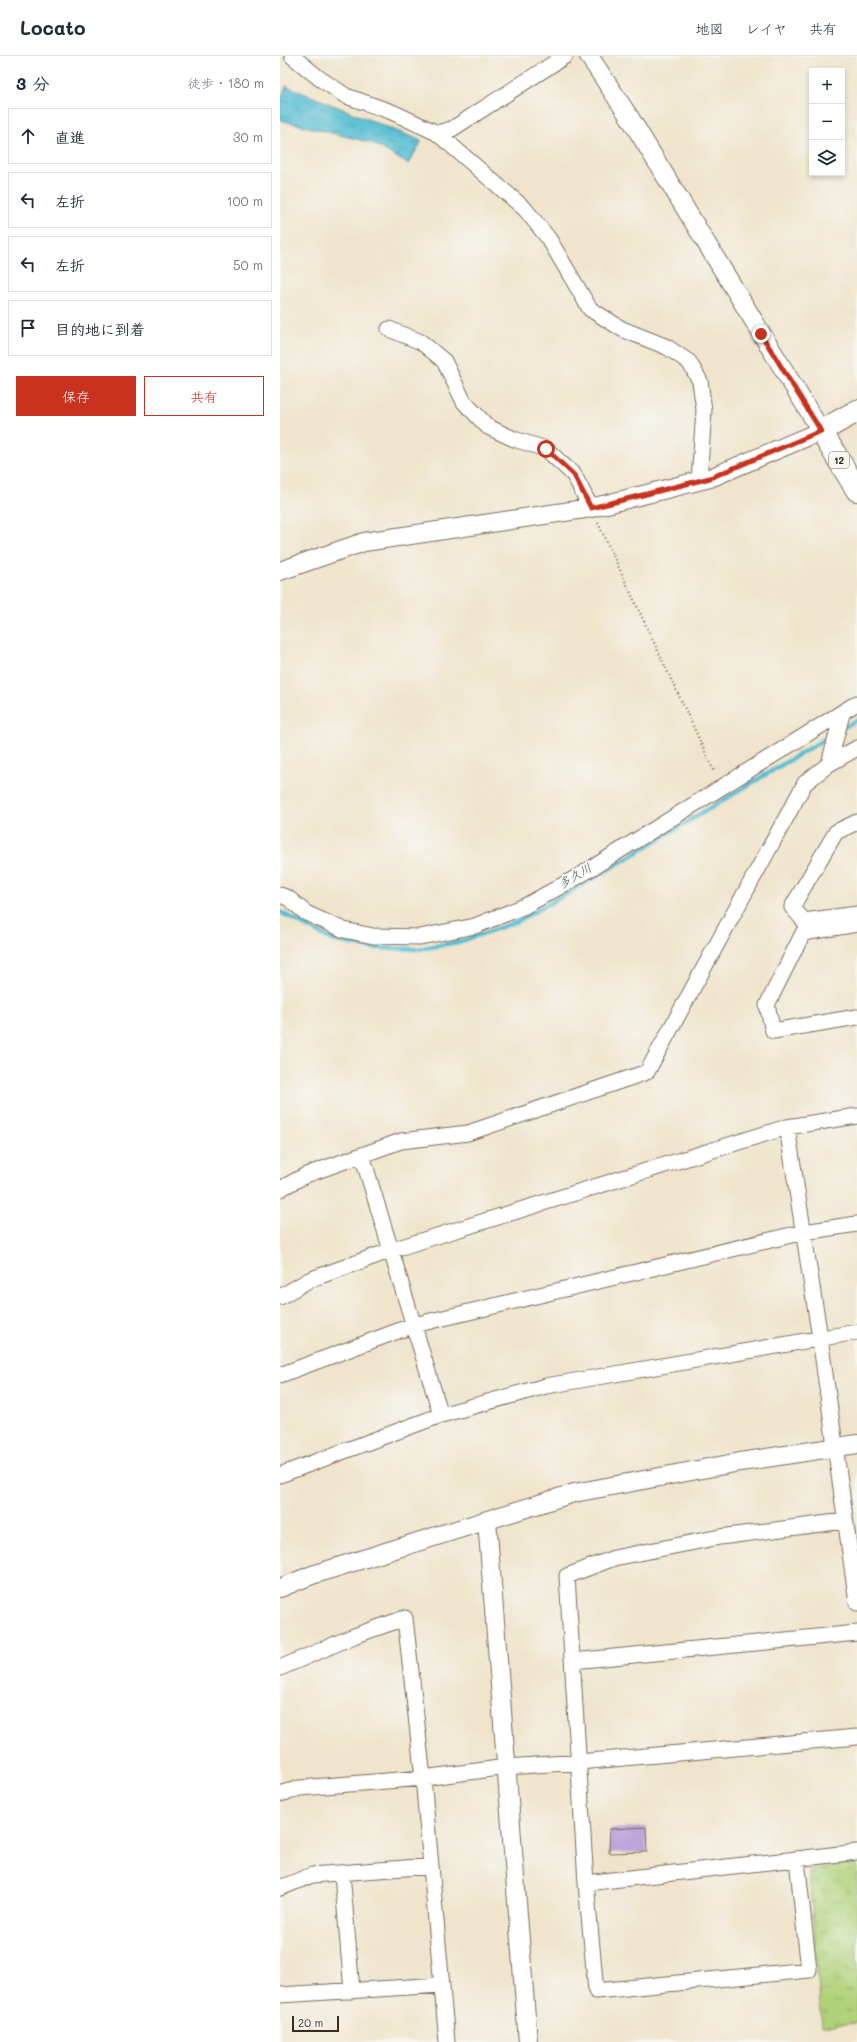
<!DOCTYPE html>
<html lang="ja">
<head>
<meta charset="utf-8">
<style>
	:root { --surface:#fff; --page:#f2f2f3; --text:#1f2937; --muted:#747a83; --line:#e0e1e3; --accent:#c8321e }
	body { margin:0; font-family:Mali,"Klee One",sans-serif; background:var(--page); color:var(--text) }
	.controls { position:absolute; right:12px; top:12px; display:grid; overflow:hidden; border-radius:0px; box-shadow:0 2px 6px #0003 }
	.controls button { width:36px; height:36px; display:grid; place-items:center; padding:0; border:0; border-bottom:1px solid var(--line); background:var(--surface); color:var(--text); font:20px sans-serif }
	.scale { position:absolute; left:12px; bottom:10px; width:47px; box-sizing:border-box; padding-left:4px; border:2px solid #3b2a1e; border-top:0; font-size:11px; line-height:14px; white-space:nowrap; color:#3b2a1e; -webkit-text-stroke:3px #f6f6f2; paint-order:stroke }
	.stop { position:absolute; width:12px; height:12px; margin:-9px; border:3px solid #c8321e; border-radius:50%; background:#fff }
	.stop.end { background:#c8321e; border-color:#fff; box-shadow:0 1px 4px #0008 }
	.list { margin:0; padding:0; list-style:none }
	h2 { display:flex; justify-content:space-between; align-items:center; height:52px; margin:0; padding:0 16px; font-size:17px }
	h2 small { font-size:13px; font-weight:400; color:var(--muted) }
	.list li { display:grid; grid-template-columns:26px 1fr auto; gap:12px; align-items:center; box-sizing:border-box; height:56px; margin:0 8px 8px; padding:0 8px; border:1px solid var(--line); border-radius:0px }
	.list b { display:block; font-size:15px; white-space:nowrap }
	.list em { font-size:13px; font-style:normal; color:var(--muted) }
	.actions { display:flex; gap:8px; padding:12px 16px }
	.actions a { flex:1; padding:9px 0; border:1px solid var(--accent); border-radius:0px; text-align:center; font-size:14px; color:var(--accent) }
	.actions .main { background:var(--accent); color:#fff }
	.icon { flex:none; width:22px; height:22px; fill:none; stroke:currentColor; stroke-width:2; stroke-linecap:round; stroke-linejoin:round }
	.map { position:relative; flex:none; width:577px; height:1986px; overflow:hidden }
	header { display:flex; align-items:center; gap:24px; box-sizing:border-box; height:56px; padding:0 20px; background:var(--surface); border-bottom:1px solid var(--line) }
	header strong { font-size:19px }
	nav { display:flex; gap:22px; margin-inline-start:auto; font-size:14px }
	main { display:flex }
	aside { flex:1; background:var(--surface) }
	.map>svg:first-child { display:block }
	.grass { fill:url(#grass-tufts); stroke:#767e4c }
	.water { fill:url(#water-ripples); stroke:#487478 }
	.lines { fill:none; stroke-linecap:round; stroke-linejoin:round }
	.stream { stroke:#55bdd3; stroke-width:4.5 }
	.building { fill:#bea4da }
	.minor-casing { stroke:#7a6b5b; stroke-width:17 }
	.tertiary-casing { stroke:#7a6b5b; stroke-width:20 }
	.primary-casing { stroke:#7a6b5b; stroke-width:24 }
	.path { stroke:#7a6b5b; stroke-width:2.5; stroke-dasharray:1 3; stroke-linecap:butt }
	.minor { stroke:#fff; stroke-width:15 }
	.tertiary { stroke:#fff; stroke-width:18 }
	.primary { stroke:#fff; stroke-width:22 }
	.route { stroke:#c8321e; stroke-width:5 }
	.labels { text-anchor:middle; stroke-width:4; stroke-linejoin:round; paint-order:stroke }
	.shield { fill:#f6f6f2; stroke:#73675e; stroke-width:1 }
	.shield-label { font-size:10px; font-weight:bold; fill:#3b2a1e }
	.water-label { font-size:12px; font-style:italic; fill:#445d5d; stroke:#f6f6f2 }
</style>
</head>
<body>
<header>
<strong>Locato</strong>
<nav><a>地図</a><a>レイヤ</a><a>共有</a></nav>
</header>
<main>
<aside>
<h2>3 分<small>徒歩 · 180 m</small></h2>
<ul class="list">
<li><svg class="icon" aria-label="ahead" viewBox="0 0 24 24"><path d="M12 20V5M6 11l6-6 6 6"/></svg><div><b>直進</b></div><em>30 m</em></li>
<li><svg class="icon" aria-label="left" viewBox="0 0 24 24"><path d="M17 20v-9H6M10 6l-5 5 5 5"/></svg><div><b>左折</b></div><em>100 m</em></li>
<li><svg class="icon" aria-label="left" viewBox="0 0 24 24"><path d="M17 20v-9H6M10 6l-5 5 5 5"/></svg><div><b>左折</b></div><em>50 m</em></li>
<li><svg class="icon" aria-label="arrive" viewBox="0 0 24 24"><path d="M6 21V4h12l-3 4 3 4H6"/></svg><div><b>目的地に到着</b></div></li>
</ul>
<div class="actions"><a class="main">保存</a><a>共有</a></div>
</aside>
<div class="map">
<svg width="577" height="1986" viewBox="0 0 577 1986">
	<defs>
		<pattern id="grass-tufts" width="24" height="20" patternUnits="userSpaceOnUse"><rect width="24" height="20" fill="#b2d27a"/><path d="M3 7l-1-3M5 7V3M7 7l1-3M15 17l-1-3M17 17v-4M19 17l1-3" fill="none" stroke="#9ab469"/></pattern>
		<pattern id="water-ripples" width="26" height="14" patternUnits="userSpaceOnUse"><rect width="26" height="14" fill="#55bdd3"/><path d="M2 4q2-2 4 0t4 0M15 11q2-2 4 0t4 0" fill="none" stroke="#489aab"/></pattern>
	</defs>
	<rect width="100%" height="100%" fill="#f6f6f2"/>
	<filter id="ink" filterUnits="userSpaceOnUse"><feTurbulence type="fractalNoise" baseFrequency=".025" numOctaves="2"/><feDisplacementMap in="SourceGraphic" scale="8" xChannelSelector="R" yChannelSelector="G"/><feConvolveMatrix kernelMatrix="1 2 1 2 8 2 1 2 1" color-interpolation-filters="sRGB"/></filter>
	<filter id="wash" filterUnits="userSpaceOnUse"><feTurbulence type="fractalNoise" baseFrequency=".012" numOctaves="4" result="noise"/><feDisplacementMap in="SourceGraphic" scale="16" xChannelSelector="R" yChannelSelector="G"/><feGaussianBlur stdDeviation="0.9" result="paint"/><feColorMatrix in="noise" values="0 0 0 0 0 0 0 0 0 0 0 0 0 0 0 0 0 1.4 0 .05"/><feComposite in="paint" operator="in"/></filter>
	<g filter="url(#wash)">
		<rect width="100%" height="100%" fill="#f0e5cc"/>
		<path class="grass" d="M577,1807V1967L542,1970L529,1817L534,1812Z"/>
		<path class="water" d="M6,30L142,85L128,108L92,87L0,64V46Z"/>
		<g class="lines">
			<path class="stream" d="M561,673L577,664
				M0,856L52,884L93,892L138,893L179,886L236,866L311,824L553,678"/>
		</g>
		<g id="blocks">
			<path class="building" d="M366,1771L367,1796L329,1797L330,1773Z"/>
		</g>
	</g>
	<g filter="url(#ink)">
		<use href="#blocks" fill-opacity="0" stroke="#7a6b5b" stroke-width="1"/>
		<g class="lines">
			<g class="minor-casing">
				<path id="minor" d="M12,0L39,22L66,40L112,56L157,77L172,73L285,0
					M157,77L245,153L269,183L310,253L342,273L387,291L409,306L420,325L424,354L419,425
					M109,273L141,286L164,305L184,346L208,371L234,383L266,393L294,419L311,452
					M549,708L562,658
					M577,766L556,776L512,851L524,865L577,858
					M0,839L8,842L26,857L64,874L93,880L140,881L195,870L245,850L299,820L577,647
					M577,868L523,877L487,949L493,975L577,961
					M507,1071L540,1282L577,1547
					M82,1099L161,1359
					M0,1133L26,1119L121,1085L188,1077L367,1016L525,727L549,708L577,692
					M0,1241L29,1224L112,1194L507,1071L577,1060
					M0,1319L134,1269L524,1176L577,1168
					M0,1419L161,1359L266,1330L577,1276
					M293,1605L577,1577
					M0,1612L74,1580L125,1562L143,1722L167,1986
					M0,1738L20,1732L143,1722L227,1711L299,1706L577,1681
					M517,1804L529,1914L316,1935L306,1827L287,1520L334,1502L440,1481L564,1465
					M62,1817L72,1935
					M306,1827L577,1796
					M0,1832L32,1819L151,1810
					M0,1939L162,1929"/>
			</g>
			<g class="tertiary-casing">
				<path id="tertiary" d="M0,515L84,486L311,452L430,422L541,375L350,62L309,0
					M207,1464L248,1986
					M0,1532L32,1519L294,1437L460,1406L577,1388"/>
			</g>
			<g class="primary-casing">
				<path id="primary" d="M577,355L541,375L577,434"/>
			</g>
			<path class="path" d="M318,467L435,717"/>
			<use href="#minor" class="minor"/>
			<use href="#tertiary" class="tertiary"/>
			<use href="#primary" class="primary"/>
		</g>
	</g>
	<g class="lines" filter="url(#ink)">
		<path class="route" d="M266,393L294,419L311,452L430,422L541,375L481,278"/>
	</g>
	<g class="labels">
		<rect class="shield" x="549" y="396" width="20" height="16" rx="3"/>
		<g class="shield-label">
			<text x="559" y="408">12</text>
		</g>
		<g class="water-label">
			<text transform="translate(295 820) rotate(-31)" y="4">多久川</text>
		</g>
	</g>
</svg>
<div class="controls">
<button>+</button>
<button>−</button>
<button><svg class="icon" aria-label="layers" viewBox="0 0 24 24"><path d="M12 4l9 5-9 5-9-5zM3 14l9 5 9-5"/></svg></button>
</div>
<div class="scale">20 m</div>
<div class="stop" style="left:266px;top:393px"></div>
<div class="stop end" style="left:481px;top:278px"></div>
</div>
</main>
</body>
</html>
